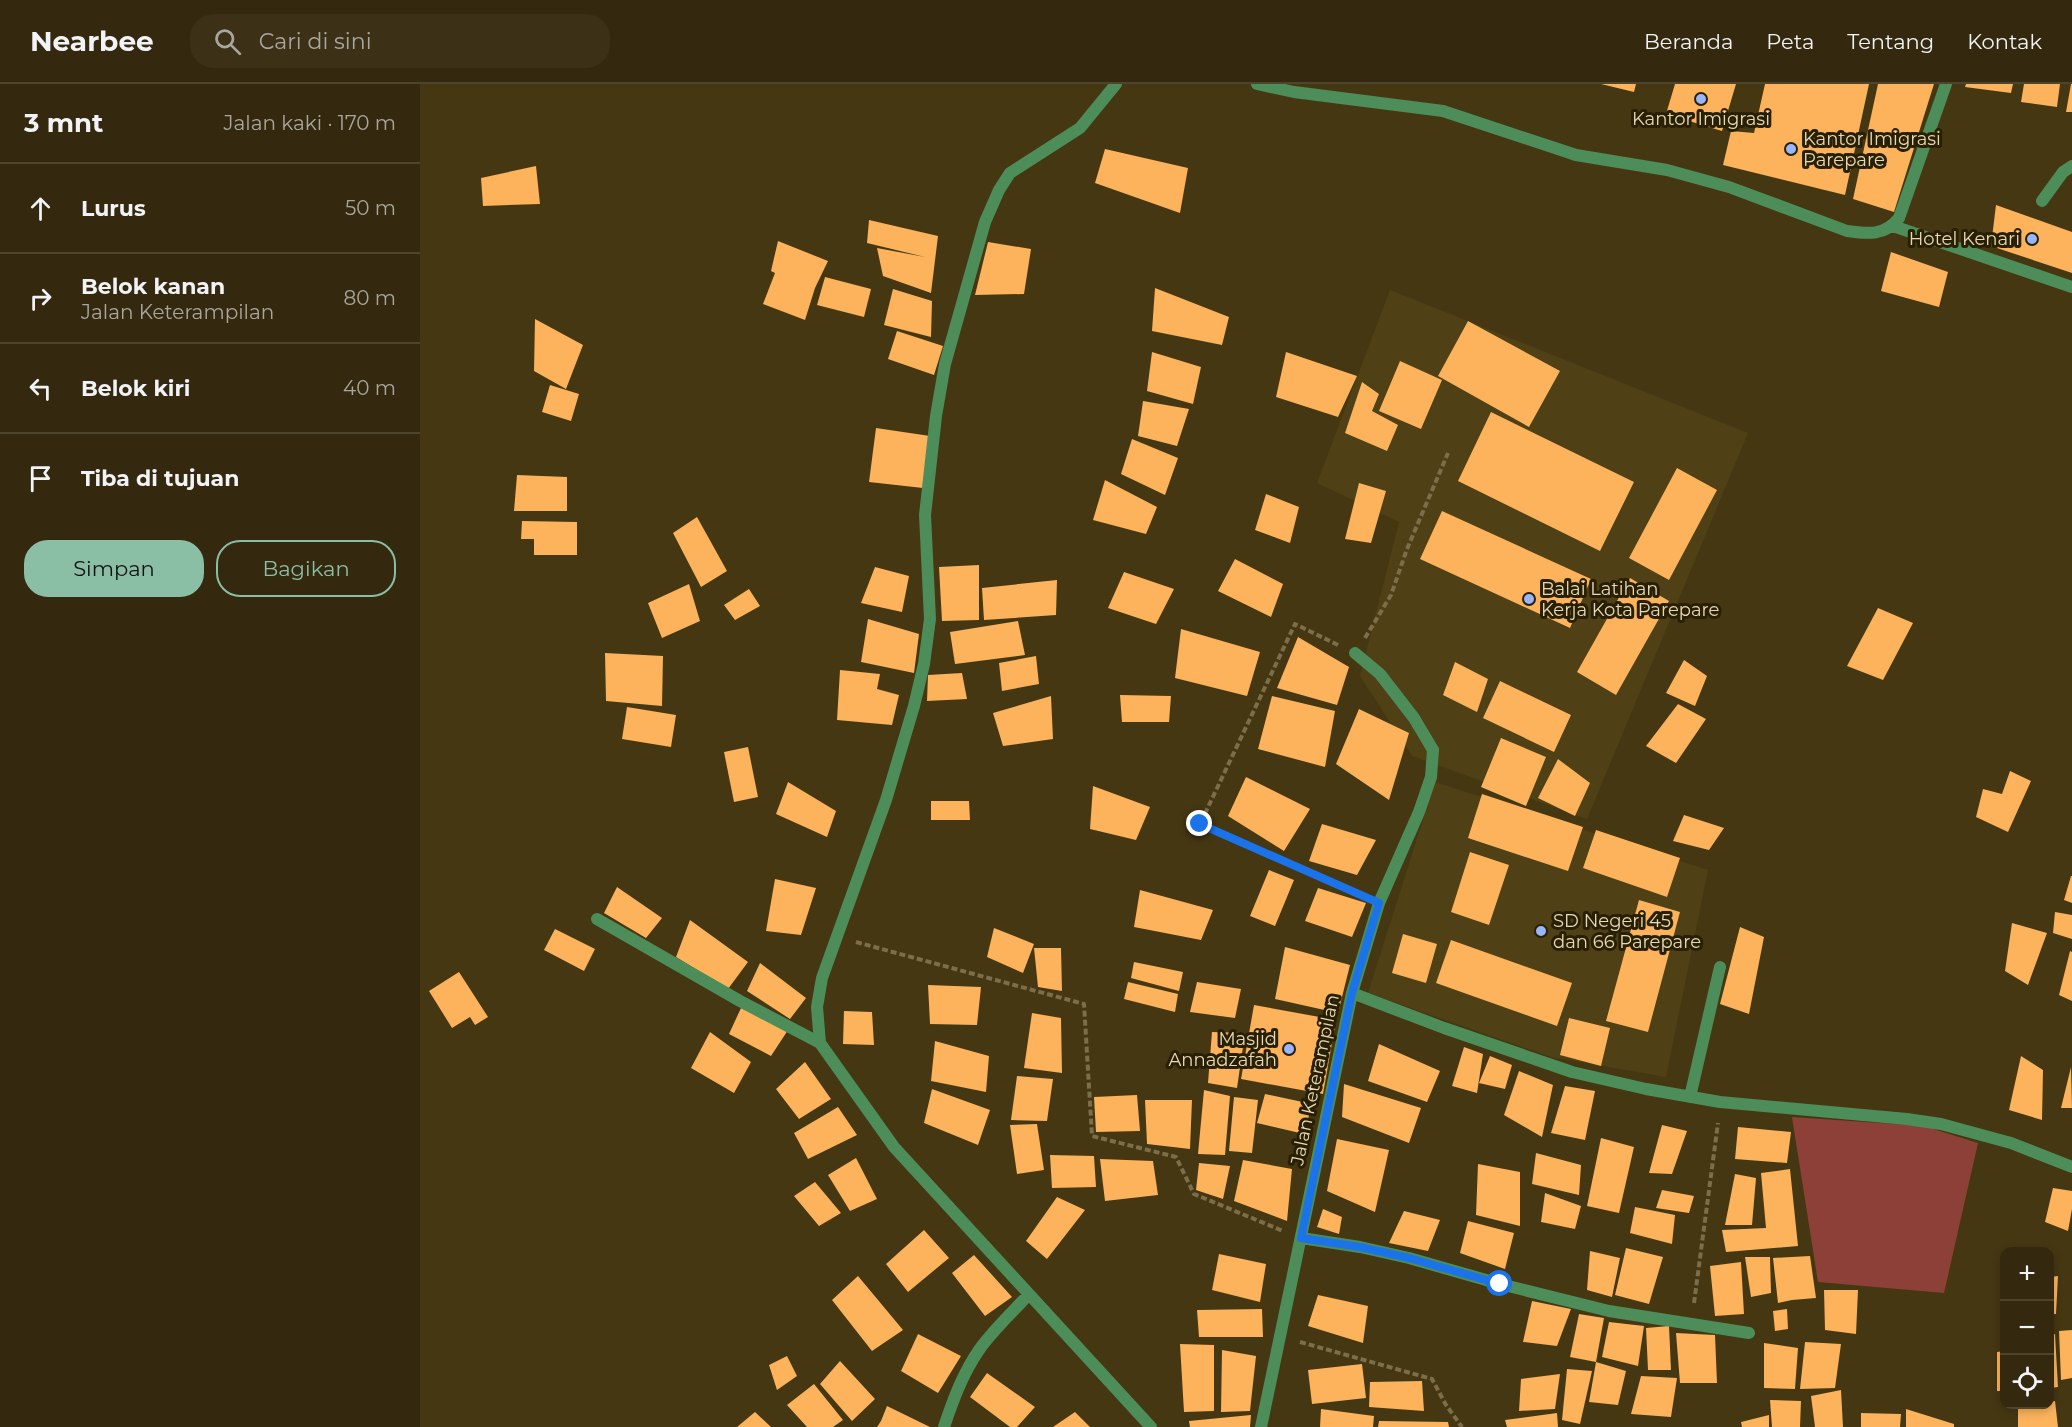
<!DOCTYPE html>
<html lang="id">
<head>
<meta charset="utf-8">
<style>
	:root { --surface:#34290e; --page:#3c3117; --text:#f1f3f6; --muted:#a9a69e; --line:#4e452e; --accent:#8abfa5 }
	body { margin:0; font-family:Montserrat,sans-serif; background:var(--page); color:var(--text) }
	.controls { position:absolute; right:18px; bottom:18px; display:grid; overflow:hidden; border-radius:12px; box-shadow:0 3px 9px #0003 }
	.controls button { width:54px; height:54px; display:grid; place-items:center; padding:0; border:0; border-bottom:2px solid var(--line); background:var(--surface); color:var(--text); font:30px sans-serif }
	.stop { position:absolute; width:18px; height:18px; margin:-14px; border:4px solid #1a73e8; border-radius:50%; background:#fff }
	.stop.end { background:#1a73e8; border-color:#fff; box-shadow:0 2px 6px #0008 }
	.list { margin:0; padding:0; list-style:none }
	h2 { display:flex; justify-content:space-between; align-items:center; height:78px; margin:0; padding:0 24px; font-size:26px }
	h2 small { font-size:20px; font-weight:400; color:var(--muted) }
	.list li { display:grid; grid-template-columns:39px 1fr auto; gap:18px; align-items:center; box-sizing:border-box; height:90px; padding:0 24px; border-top:2px solid var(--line) }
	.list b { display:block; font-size:22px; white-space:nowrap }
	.list p { margin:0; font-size:20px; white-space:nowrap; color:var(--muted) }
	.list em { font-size:20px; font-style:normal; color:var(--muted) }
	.actions { display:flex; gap:12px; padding:18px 24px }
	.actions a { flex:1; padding:14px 0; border:2px solid var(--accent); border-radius:24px; text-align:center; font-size:21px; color:var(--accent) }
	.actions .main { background:var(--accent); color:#111 }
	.icon { flex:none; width:33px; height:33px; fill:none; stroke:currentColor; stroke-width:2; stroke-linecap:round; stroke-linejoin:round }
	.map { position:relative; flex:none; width:1652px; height:1343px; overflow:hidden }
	header { display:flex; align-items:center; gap:36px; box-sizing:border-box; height:84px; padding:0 30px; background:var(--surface); border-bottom:2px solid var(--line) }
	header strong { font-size:28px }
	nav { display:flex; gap:33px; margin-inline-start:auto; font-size:21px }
	.search { width:420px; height:54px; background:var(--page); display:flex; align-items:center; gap:15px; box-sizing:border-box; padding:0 21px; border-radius:24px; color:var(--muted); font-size:22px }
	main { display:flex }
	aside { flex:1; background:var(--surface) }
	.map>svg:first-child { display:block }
	.built { fill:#4f4015 }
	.green { fill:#8d4037 }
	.building { fill:#fcb35c }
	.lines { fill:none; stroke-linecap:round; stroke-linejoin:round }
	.path { stroke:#7c6e4a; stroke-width:4; stroke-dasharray:6 3; stroke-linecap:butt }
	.lane { stroke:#4d8d59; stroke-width:12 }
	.street { stroke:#4d8d59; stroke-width:12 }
	.route { stroke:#1a73e8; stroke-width:8 }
	.poi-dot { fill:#9ab5fd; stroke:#291f02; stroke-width:2 }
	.labels { text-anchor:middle; stroke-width:6; stroke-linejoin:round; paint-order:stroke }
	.poi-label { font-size:18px; fill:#e7d9b7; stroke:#291f02; text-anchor:start }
	.street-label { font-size:18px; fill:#e7d9b7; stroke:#291f02 }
</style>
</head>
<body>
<header>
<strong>Nearbee</strong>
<div class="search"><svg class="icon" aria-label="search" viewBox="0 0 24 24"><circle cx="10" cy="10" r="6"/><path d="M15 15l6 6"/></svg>Cari di sini</div>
<nav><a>Beranda</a><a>Peta</a><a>Tentang</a><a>Kontak</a></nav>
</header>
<main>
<aside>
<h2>3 mnt<small>Jalan kaki · 170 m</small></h2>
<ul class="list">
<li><svg class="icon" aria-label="ahead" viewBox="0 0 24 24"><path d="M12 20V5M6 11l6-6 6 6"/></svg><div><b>Lurus</b></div><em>50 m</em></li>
<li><svg class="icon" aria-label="right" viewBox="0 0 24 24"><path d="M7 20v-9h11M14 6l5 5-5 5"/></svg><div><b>Belok kanan</b><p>Jalan Keterampilan</p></div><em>80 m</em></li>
<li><svg class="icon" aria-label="left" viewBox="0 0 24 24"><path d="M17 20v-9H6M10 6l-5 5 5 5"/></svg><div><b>Belok kiri</b></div><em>40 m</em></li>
<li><svg class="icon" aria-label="arrive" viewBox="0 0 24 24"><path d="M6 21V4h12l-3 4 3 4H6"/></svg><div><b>Tiba di tujuan</b></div></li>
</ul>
<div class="actions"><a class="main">Simpan</a><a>Bagikan</a></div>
</aside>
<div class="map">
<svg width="1652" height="1343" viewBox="0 0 1652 1343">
	<rect width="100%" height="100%" fill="#453712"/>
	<path class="built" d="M970,206L1328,349L1167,735L992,672L940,592L979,438L897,399Z
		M1015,698L1288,786L1246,993L1131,973L948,909Z"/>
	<path class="green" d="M1372,1033L1504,1042L1558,1059L1524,1209L1398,1198Z"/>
	<path class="building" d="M1181,0H1216L1214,8Z
		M1255,0H1316L1302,47L1246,30Z
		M1345,0H1449L1425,111L1303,81L1311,47L1334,49Z
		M1458,0H1514L1474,128L1433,115Z
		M1546,0H1593L1591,9L1545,3Z
		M1604,0H1640L1637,23L1601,18Z
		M1651,0H1652V28H1646Z
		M685,65L768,84L760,129L675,99Z
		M116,82L120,120L63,122L61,94Z
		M1576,121L1652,148V189L1571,162Z
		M449,136L518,152L511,209L463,192L457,164L505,173L447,159Z
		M358,157L408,177L395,204L385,236L343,220L355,189L351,187Z
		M568,158L611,165L604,210L555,211Z
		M1471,168L1528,188L1519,223L1461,207Z
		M405,193L451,205L444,233L397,221Z
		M735,204L809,233L802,261L732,247Z
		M473,205L512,217L511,253L464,241Z
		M115,235L163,261L146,305L114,287Z
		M1048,237L1140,287L1109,343L1018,292Z
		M477,247L523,262L514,291L468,275Z
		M732,268L781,283L773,320L727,307Z
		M866,268L937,292L918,333L856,313Z
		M980,277L1022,296L1001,345L959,327Z
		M942,298L959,310L952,327L978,341L967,367L925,349Z
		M130,301L159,310L151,337L122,328Z
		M723,317L769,325L757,362L718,352Z
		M1071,328L1214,398L1180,467L1038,397Z
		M456,344L510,352L503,404L449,398Z
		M712,355L758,374L745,411L701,390Z
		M1257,384L1297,406L1249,496L1209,474Z
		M97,391L147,393V427H94Z
		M685,396L737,423L726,450L673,436Z
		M939,399L966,407L951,459L925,455Z
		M846,410L879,423L870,459L835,446Z
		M1022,427L1171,495L1150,544L1000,475Z
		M277,433L307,487L281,503L253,449Z
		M102,437L157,438V471H114V455H101Z
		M815,475L863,500L851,533L798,507Z
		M559,481V536L522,537L519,483Z
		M455,483L489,492L482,528L441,519Z
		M704,488L754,505L736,540L688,524Z
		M1210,494L1249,517L1196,611L1157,588Z
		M637,496L636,531L564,536L562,504Z
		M269,500L280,537L242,554L228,519Z
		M329,505L340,522L315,536L304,521Z
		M1458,524L1493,539L1463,596L1427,582Z
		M448,535L499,550L494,589L441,578Z
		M598,537L605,571L535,580L530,548Z
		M761,545L840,568L827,612L755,594Z
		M878,553L929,583L917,621L857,604Z
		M185,569L243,572L242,622L186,617Z
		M616,572L619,600L582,607L579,579Z
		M1264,576L1287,592L1275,622L1246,609Z
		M1035,578L1068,595L1057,628L1023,611Z
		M420,586L460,590L457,605L479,611L472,641L417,636Z
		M542,589L547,615L507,617L508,591Z
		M1080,597L1151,631L1134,668L1063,634Z
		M700,611L751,612L749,638H702Z
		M631,612L633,655L583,662L573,629Z
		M852,612L915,627L905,683L838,665Z
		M1258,620L1286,635L1256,679L1226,662Z
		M207,623L256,631L251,663L202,655Z
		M939,625L989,649L969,716L916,680Z
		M1081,654L1126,673L1106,722L1061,703Z
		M328,663L338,713L314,718L304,668Z
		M1138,675L1170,699L1155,732L1118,714Z
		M1590,687L1611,697L1588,748L1556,733L1563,705L1582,710Z
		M826,693L890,725L864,767L808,732Z
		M368,698L416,727L407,753L356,730Z
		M673,702L730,723L716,756L670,745Z
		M1062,710L1163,743L1148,787L1048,754Z
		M511,717H549L550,736H511Z
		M1264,731L1304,744L1289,766L1253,757Z
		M902,740L956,756L937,791L889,777Z
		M1176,746L1260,774L1247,813L1163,784Z
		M1050,768L1089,781L1069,841L1031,828Z
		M849,786L874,796L855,842L830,832Z
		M1651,792H1652V819L1644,816Z
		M355,795L396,804L381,851L346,847Z
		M197,803L242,834L226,854L184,829Z
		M898,804L946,819L932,853L885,837Z
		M720,806L793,826L781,856L714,843Z
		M1219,816L1260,828L1228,948L1186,937Z
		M1635,828L1652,831V855L1633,849Z
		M270,836L328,878L308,905L256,873Z
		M1592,839L1627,849L1608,901L1585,887Z
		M1320,843L1344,853L1329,930L1300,920Z
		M574,844L614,860L603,889L567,873Z
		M135,845L175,865L164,887L124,866Z
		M983,850L1017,860L1006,899L972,889Z
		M1031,856L1152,899L1137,942L1016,899Z
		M865,863L930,881L918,929L855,915Z
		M614,864H641L642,907L618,903Z
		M1650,867L1652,868V917L1639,911Z
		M714,878L763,888L759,907L711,894Z
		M340,879L386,914L370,935L327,907Z
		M39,888L68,933L55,941L50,933L32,944L9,907Z
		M708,898L758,910L755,928L704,915Z
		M777,898L821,905L815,934L770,928Z
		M508,901L561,903L557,941L510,940Z
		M834,921L916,936L903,1010L821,995Z
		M321,924L368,946L351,972L309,950Z
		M424,927L452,928L454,961L423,960Z
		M612,929L641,934L642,989L604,984Z
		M1149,934L1190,944L1181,982L1140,971Z
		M290,948L331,978L314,1009L271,984Z
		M792,948L825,949L817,1004L788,999Z
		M515,957L569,972L566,1008L511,997Z
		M959,960L1020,987L1007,1018L948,997Z
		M1044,963L1063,970L1057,1009L1032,1002Z
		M1070,972L1092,981L1085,1005L1059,999Z
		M1601,972L1623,986L1622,1036L1589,1026Z
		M385,978L411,1015L379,1035L356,1005Z
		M1651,983L1652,1024H1641Z
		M1099,987L1133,1001L1122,1053L1084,1031Z
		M597,992L633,995L627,1037L591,1036Z
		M924,1000L1001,1024L989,1059L922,1033Z
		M1145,1002L1175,1007L1165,1056L1131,1049Z
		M512,1005L570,1026L558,1061L504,1039Z
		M784,1006L810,1012L805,1071L778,1070Z
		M845,1010L892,1020L884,1050L837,1039Z
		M717,1011L720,1047L676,1048L674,1013Z
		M814,1013L838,1016L832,1069L809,1067Z
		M725,1016H772L770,1065L727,1060Z
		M418,1023L437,1051L388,1075L374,1049Z
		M617,1040L624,1086L597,1090L590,1041Z
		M1242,1041L1267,1047L1252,1090L1229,1089Z
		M1318,1043L1371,1048L1367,1079L1315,1075Z
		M1181,1054L1214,1063L1199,1129L1167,1122Z
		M917,1055L969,1066L955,1128L907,1107Z
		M1116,1069L1161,1081L1159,1111L1112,1100Z
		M630,1071L674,1072L676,1103L632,1104Z
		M436,1074L457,1115L430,1127L408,1091Z
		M680,1075L733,1077L738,1111L685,1117Z
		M823,1076L872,1085L867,1137L814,1117Z
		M779,1079L810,1082L803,1115L776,1106Z
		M1058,1080L1100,1088V1142L1056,1131Z
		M1370,1085L1378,1162L1306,1168L1302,1146L1346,1144L1341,1089Z
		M1315,1090L1336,1094L1332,1141H1305Z
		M395,1098L421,1129L399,1142L374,1112Z
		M1633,1104L1652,1107V1125L1648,1147L1625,1138Z
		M1242,1106L1274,1112L1269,1129L1236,1124Z
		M1125,1109L1161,1122L1155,1145L1121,1138Z
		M637,1113L665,1126L627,1175L606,1157Z
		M1215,1123L1255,1131L1252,1160L1210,1149Z
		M903,1125L922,1133L919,1150L897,1143Z
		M984,1127L1020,1136L1008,1167L969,1159Z
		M1048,1137L1094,1149L1085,1185L1040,1169Z
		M504,1146L529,1174L488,1208L466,1180Z
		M1206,1164L1243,1173L1229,1220L1195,1211Z
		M1170,1167L1200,1174L1192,1213L1167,1206Z
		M799,1170L846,1180L840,1218L792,1206Z
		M554,1171L592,1213L565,1232L532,1189Z
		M1390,1172L1396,1214L1372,1216L1358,1219L1353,1174Z
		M1325,1173H1350L1351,1209L1331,1213Z
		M1321,1178L1324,1230L1295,1232L1290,1182Z
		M438,1192L483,1246L452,1267L412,1216Z
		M1638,1192L1636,1230H1630V1193Z
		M1404,1206H1438L1436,1250L1405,1246Z
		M898,1211L948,1222L943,1259L888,1242Z
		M1112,1217L1151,1225L1137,1262L1103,1258Z
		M842,1225L843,1253H779L777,1226Z
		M1367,1225L1368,1245L1355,1247L1353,1227Z
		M1159,1230L1184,1234L1176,1278L1206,1287L1198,1321L1169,1318L1176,1278L1150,1273Z
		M1189,1238L1224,1242L1218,1282L1182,1273Z
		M1249,1242L1251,1286H1228L1226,1244Z
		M1652,1246V1294L1641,1296L1639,1247Z
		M1256,1249L1295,1251L1297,1299H1260Z
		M498,1250L541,1272L518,1309L481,1287Z
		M1635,1250L1638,1303L1630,1304V1251Z
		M1385,1258L1421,1260L1415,1304L1380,1305Z
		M1344,1259L1378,1264L1375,1305L1344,1304Z
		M760,1260L794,1261V1327L764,1328Z
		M802,1266L836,1272L830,1327L801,1328Z
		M1584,1267V1307H1577V1268Z
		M367,1272L377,1292L357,1306L349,1281Z
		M420,1277L455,1315L432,1337L400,1300Z
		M942,1280L946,1314L892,1320L888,1286Z
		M1147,1285L1172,1287L1160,1340L1142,1336Z
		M567,1289L615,1323L597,1343H590L550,1313Z
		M1140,1290L1135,1325L1099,1327L1101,1295Z
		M1221,1292L1257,1294L1251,1333L1211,1330Z
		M1002,1297L1004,1327L949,1323L950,1298Z
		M394,1300L423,1336L413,1343H387L367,1321Z
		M1421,1306L1423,1343H1395L1391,1312Z
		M1350,1316L1381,1317L1380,1343H1352Z
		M1635,1317L1638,1343H1598V1323L1630,1320V1318Z
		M467,1322L510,1343H457L461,1337Z
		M901,1325L954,1332L953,1343H900Z
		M1486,1325L1534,1340V1343H1486Z
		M335,1328L351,1343H317Z
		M655,1328L670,1343H633Z
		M1137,1329L1138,1343H1087L1085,1336Z
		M1441,1329L1481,1330L1480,1343H1441Z
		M831,1331L830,1343H770L769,1337Z
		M1349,1331V1343H1322L1321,1338Z
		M959,1337L1028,1338L1029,1343H958Z"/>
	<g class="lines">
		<path class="path" d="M945,554L971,511L987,465L1028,369
			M918,561L875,540L780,740L940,811
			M436,858L664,920L672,1052L756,1073L774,1110L863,1147
			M1274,1219L1298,1039
			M880,1258L1012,1295L1026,1321L1042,1343"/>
		<path class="lane" d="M1622,117L1643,88L1652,82
			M935,569L960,590L994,634L1013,666"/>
		<path class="street" d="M696,0L660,44L590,89L579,106L565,138L525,280L516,332L505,431L510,535L504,580L494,622L466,716L402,894L397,923L400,959L474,1063L731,1343
			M837,0L874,8L1023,27L1156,71L1247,86L1309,103L1427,147C1448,150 1465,152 1479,134L1526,0
			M1473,142L1652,203
			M177,835L320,917L400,959
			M932,909L1024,944L1152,988L1226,1005L1300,1018L1487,1035L1521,1040L1591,1059L1652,1083
			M1270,1013L1300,883
			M881,1154L940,1163L989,1174L1080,1200L1189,1227L1329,1249
			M524,1343C533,1316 543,1289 559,1266C573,1246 593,1228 609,1210
			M841,1343L932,909L959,819L999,728L1011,693L1013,666"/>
	</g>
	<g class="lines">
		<path class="route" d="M780,740L959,819L932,909L881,1154L940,1163L989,1174L1080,1200"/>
	</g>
	<g class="poi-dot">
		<circle cx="1281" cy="15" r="6"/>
		<circle cx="1371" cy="65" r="6"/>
		<circle cx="1612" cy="155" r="6"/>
		<circle cx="1109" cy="515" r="6"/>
		<circle cx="1121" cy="847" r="6"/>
		<circle cx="869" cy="965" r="6"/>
	</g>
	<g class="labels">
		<g class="poi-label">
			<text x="1281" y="41" text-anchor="middle">Kantor Imigrasi</text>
			<text x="1383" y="61">Kantor Imigrasi<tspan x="1383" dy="21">Parepare</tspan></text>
			<text x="1600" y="161" text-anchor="end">Hotel Kenari</text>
			<text x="1121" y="511">Balai Latihan<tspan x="1121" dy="21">Kerja Kota Parepare</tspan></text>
			<text x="1133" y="843">SD Negeri 45<tspan x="1133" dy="21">dan 66 Parepare</tspan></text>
			<text x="857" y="961" text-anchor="end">Masjid<tspan x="857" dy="21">Annadzafah</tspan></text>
		</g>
		<g class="street-label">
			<text transform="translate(895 996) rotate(-78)" y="6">Jalan Keterampilan</text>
		</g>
	</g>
</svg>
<div class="controls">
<button>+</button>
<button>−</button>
<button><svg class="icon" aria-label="locate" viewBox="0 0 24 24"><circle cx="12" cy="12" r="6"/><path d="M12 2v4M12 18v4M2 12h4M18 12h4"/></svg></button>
</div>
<div class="stop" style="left:1080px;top:1200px"></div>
<div class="stop end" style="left:780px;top:740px"></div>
</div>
</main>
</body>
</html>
